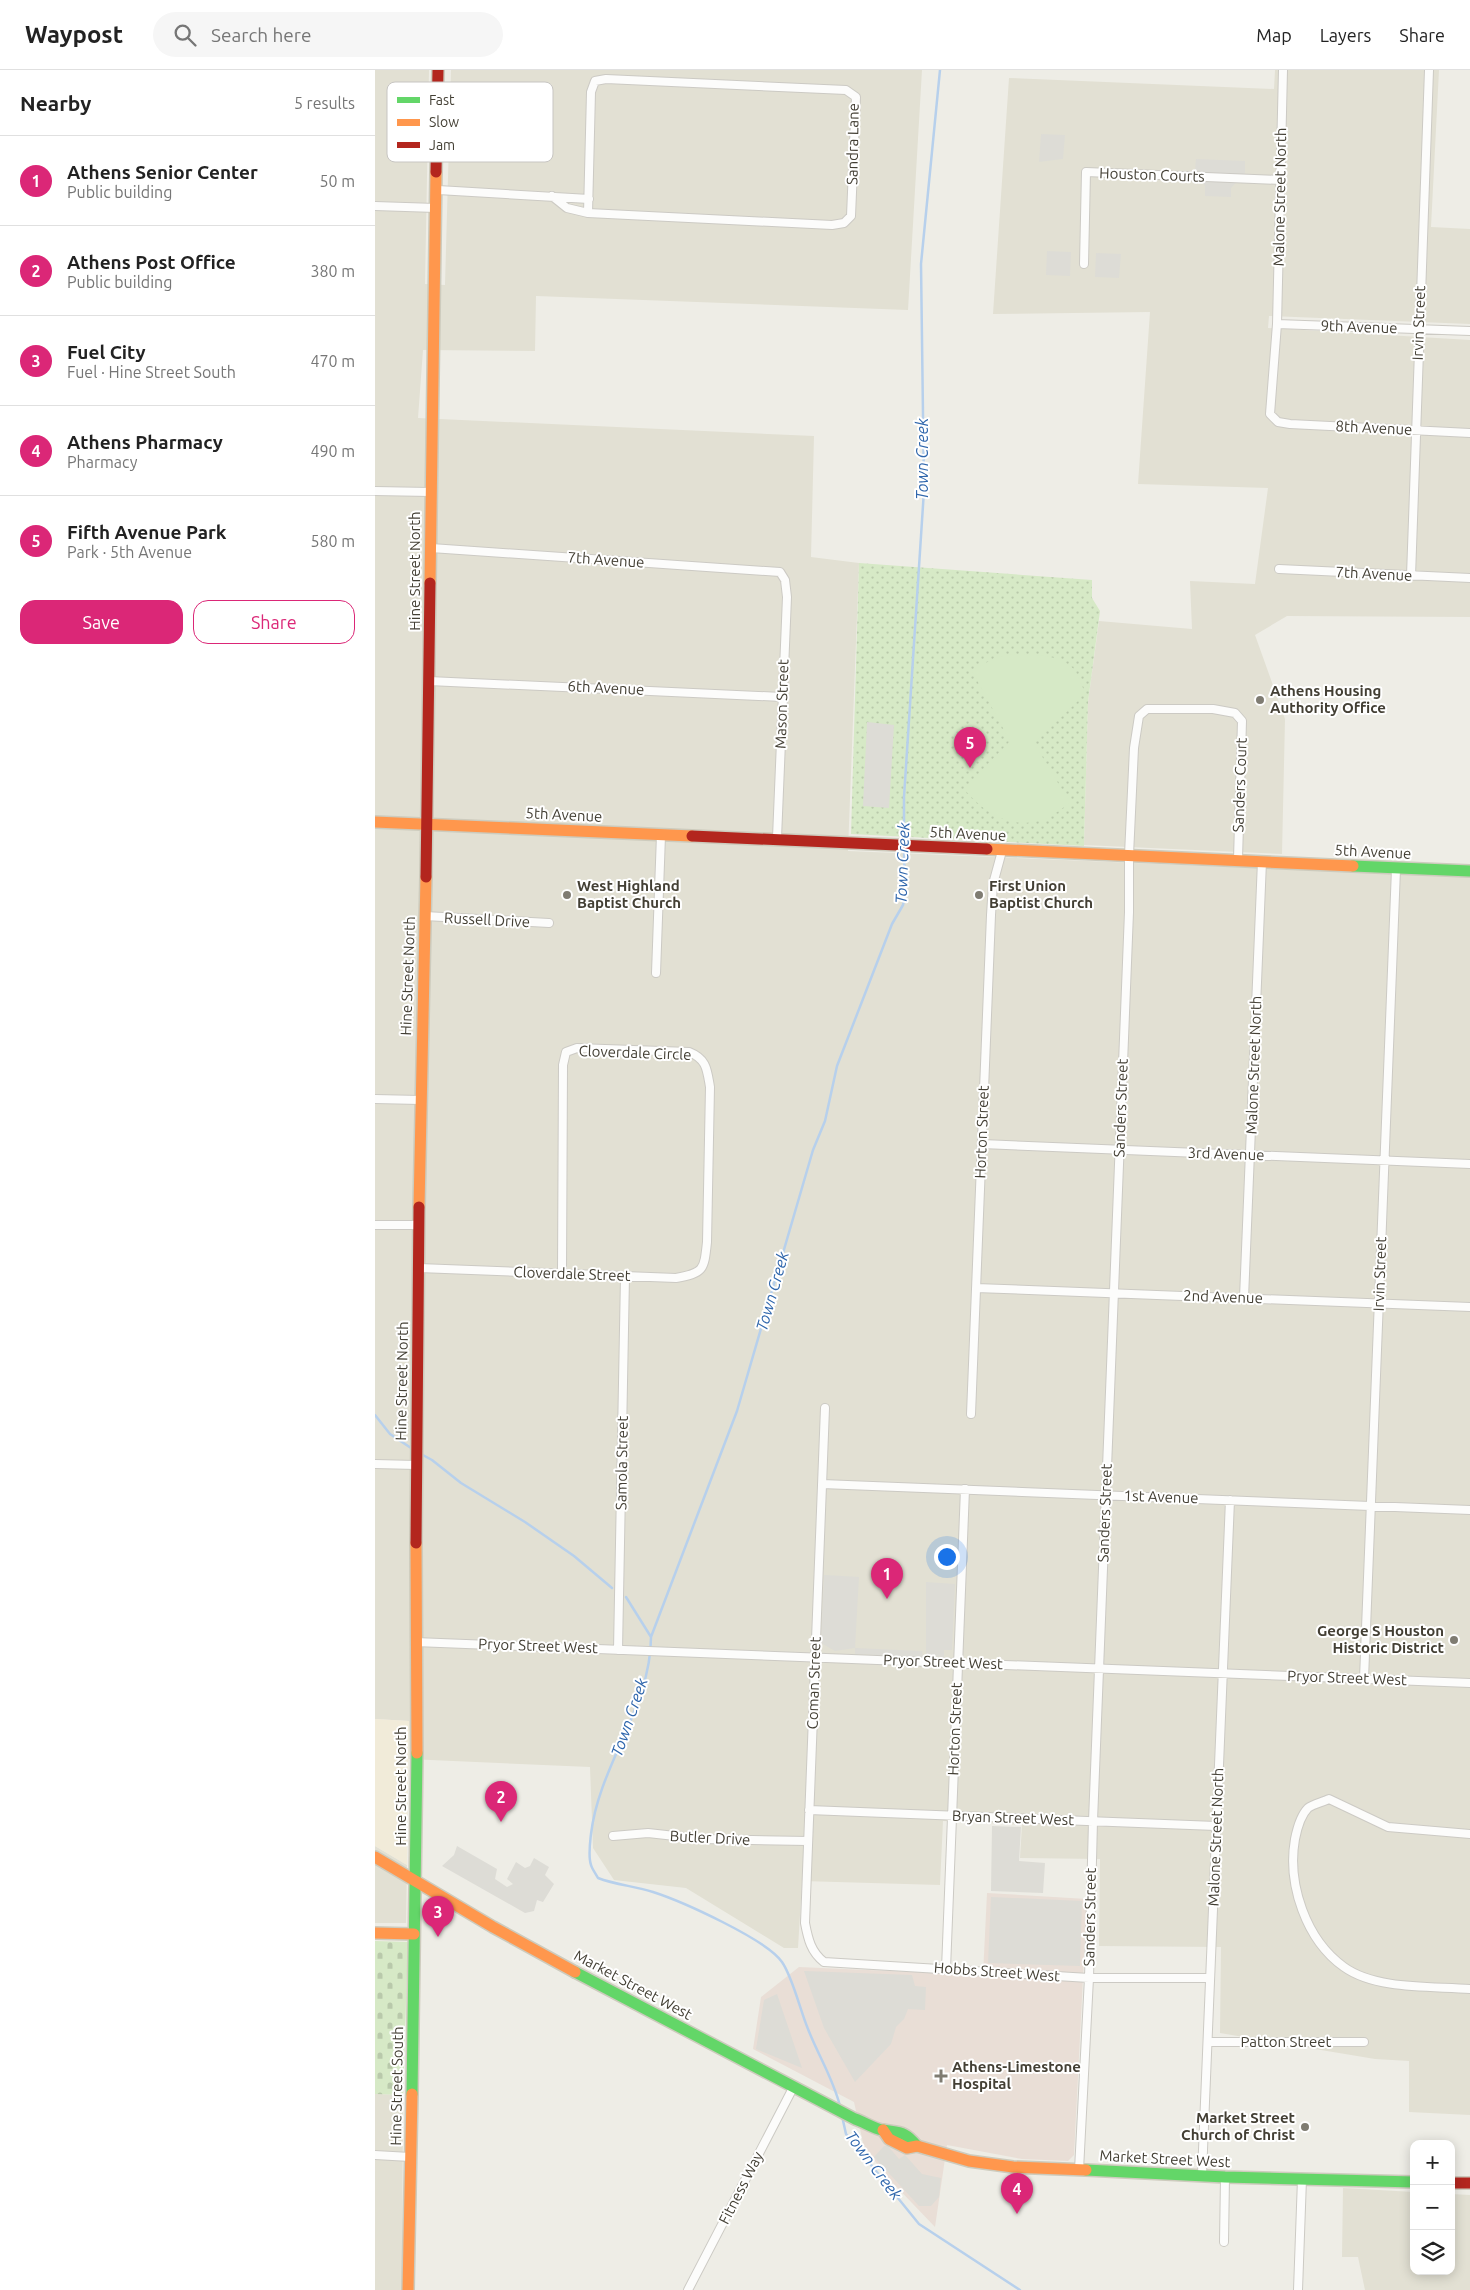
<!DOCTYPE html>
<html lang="en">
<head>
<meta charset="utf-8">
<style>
	:root { --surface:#fff; --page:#f6f6f6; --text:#222; --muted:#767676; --line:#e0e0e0; --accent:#db2777 }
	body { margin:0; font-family:Ubuntu,sans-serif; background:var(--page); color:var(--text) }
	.controls { position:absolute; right:15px; bottom:15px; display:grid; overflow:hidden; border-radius:10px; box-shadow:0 2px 12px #0003 }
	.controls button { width:45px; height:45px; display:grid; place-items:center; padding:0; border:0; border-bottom:1px solid var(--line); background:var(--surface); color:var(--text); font:25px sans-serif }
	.you { position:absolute; left:571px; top:1486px; width:18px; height:18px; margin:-12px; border:4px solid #fff; border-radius:50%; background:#1a73e8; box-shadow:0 0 0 8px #1a73e833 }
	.badge { display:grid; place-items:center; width:32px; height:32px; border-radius:50%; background:var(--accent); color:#fff; font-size:16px; font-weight:700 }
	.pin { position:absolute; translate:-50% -41px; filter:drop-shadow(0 1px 2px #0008) }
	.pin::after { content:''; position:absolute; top:26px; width:18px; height:15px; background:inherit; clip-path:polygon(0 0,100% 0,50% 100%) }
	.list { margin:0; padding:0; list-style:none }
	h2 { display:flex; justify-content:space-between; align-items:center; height:65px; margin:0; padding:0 20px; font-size:21px }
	h2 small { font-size:16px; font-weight:400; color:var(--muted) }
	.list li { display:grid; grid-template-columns:32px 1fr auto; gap:15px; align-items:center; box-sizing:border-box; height:90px; padding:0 20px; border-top:1px solid var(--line) }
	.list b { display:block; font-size:19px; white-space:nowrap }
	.list p { margin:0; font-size:16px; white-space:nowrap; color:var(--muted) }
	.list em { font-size:16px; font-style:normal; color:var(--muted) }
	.actions { display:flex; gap:10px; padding:15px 20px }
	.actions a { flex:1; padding:11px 0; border:1px solid var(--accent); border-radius:15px; text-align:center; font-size:18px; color:var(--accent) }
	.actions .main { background:var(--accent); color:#fff }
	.icon { flex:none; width:28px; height:28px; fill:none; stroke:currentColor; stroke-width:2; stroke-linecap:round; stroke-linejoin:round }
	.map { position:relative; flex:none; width:1095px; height:2220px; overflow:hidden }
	header { display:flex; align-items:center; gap:30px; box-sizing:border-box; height:70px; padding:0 25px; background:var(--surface); border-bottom:1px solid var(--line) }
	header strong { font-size:24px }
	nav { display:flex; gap:28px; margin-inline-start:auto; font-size:18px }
	.search { width:350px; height:45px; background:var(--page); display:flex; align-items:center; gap:12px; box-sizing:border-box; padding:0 18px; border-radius:28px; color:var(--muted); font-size:19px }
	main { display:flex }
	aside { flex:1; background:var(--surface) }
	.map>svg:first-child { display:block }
	.residential { fill:#e2e0d3 }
	.commercial { fill:#f1ebd9 }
	.medical { fill:#e9ded6 }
	.grass { fill:url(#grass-dots) }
	.cemetery { fill:url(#cemetery-stones) }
	.garden { fill:#d6e9c6 }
	.parking { fill:#dddcd6 }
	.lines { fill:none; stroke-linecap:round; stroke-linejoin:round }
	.stream { stroke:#b7d0ec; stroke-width:2.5 }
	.street-casing { stroke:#cccac4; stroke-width:10 }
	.fast-casing { stroke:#cdcbbd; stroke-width:14 }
	.slow-casing { stroke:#cdcbbd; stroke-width:14 }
	.jam-casing { stroke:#cdcbbd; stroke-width:14 }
	.street { stroke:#fcfcfb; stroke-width:8 }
	.fast { stroke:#63d668; stroke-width:11 }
	.slow { stroke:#ff974d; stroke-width:11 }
	.jam { stroke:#b3261e; stroke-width:11 }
	.poi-dot { fill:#7f7c72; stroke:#fff; stroke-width:2 }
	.labels { text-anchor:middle; stroke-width:4; stroke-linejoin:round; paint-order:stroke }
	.street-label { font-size:15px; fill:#433f34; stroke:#fff }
	.poi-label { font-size:15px; font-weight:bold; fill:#433f34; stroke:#fff; text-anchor:start }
	.water-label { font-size:16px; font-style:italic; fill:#2f66ac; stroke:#fff }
	.key { fill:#fff; stroke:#c7c5c2; stroke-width:1 }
	.key-label { font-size:14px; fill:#433f34 }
</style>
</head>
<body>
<header>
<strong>Waypost</strong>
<div class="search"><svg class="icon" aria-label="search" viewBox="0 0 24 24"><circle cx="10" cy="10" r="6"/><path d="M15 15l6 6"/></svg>Search here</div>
<nav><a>Map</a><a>Layers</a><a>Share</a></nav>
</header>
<main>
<aside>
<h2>Nearby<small>5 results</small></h2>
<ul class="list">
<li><span class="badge">1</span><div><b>Athens Senior Center</b><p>Public building</p></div><em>50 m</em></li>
<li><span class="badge">2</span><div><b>Athens Post Office</b><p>Public building</p></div><em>380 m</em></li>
<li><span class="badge">3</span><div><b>Fuel City</b><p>Fuel · Hine Street South</p></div><em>470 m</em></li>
<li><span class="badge">4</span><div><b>Athens Pharmacy</b><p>Pharmacy</p></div><em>490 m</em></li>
<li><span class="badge">5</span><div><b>Fifth Avenue Park</b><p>Park · 5th Avenue</p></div><em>580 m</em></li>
</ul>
<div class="actions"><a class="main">Save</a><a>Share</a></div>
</aside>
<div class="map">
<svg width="1095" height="2220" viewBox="0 0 1095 2220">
	<defs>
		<pattern id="grass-dots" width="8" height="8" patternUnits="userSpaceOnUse" patternTransform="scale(1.25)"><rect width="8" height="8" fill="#d6e9c6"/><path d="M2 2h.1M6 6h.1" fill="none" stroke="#b9c9ab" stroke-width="1.8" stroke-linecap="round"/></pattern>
		<pattern id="cemetery-stones" width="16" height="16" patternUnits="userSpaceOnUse" patternTransform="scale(1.25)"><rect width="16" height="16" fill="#d6e9c6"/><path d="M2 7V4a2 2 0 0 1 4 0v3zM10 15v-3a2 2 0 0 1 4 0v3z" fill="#b9c9ab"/></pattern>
	</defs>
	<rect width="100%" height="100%" fill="#eeede6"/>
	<path class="residential" d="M0,0H54L50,214L70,215L76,0H547L533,240L161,226L160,281L48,280L43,348L439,366L436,487L484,493L473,781L1095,807V2045L1034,2042V1991L1000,1989L845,1963L846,1877L724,1876L725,1789L645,1788L647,1755L568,1751L565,1815L427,1811L423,1878H409L311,1818L239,1810L218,1778L215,1697L33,1689L34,1651L0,1649Z
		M900,0H1064L1056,157L1095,159V254L894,246L893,258L1095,270V547L912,546L880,565L910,649L907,784L709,775L713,632L724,551L817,559L815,511L880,514L893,418L763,414L775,242L618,244L634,8L899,19Z
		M0,1776L32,1795L31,1853H0Z
		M0,2024L28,2025L27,2220H0Z
		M968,2118L1039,2122V2201H1076V2124L1095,2125V2220H990L983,2187H967Z"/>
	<path class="commercial" d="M0,1649L34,1651L32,1795L0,1776Z"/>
	<path class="medical" d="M612,1823L712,1829L699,2085L693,2091L647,2089L572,2075L560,2157L514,2109L489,2077L479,2032L378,1979L386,1927L424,1897L608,1905Z"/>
	<path class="grass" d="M484,493L717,510V528L725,541L713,632L709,776L476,764Z"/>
	<path class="cemetery" d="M0,1871L33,1872L28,2025L0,2024Z"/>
	<path class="garden" d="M641,584C660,585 688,584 701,602C704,607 706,615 709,620L705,629L659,673L695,733C687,738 680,744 672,748C639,762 610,744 589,719L635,671L597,601L621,587Z"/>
	<path class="parking" d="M666,64L690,65L688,89L664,92Z
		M821,89L870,91V103L856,118V127L830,126V116L820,101Z
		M672,181L696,182L695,206L671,205Z
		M721,183L746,184L744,208L720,207Z
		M492,652L519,655L514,738L488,736Z
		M449,1505L484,1507L480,1578L547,1581L548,1587L480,1584V1578L460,1581L446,1573Z
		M551,1512L580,1514L577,1580H569V1587L551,1586Z
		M617,1756L646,1757L644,1791L670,1793L668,1823L616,1821Z
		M82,1776L122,1799L120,1809L132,1817L138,1814L132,1809L141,1792L150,1798L155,1796L159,1788L174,1797L170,1805L179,1814L168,1832L162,1830L159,1841L150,1843L67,1796L79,1785Z
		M616,1827L707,1831L705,1896L613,1893Z
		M429,1901L537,1905L540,1916L551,1917L550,1940L533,1939L529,1949L521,1957L516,1974L480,2012L449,1958Z
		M402,1924L427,1998L381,1979L389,1930Z
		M509,2076H513L524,2089L530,2085L547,2104L566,2108L564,2127L556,2136H544L499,2087Z"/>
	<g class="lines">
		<path class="stream" d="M529,772V727L549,420L546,194L565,0
			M0,1345L15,1364L39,1380
			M46,1384L57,1390L86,1413L150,1452L199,1486L237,1518
			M251,1527L276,1567
			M465,2036C458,2008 443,1985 433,1959C425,1940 418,1908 407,1892C391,1869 306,1831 278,1822C260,1816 241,1815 223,1808C221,1804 217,1799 216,1795C213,1786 215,1773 216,1764C224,1695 276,1637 276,1567L362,1341L438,1080L450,1051L462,996L517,854L528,835L530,825L529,780
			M467,2046L471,2064L544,2154L645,2220"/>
		<g class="street-casing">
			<path id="street" d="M908,0L902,254L895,344L903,352L915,354L1095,363
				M63,120L214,129
				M177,126L192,138L213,143L457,155L469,153L476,146L481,27L471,20L231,9L220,11L216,22L213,143
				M0,136L61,138
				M709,194L711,102L905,110
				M902,254L1095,261
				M0,421L55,422
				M56,478L405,502L410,510L412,527L402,768
				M904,499L1095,508
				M1036,506L1054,0
				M54,611L407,627
				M50,846L174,853
				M281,903L286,765
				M0,1029L45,1030
				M607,1074L1095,1094
				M0,1155H44
				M44,1198L301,1208C329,1203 329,1200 332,1172L335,1017C332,1000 332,989 314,982L202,978L191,982L188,995L187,1203
				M601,1218L1095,1237
				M869,1228L887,791
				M450,1338L430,1853C433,1869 436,1882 449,1892L714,1908H835
				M596,1344L616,845L618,814L627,781
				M0,1394L41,1395
				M447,1414L1095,1440
				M40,1572L1095,1613
				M243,1580L250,1206
				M989,1609L1021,799
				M434,1740L841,1756
				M1095,1764L1013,1757L954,1729C948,1732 938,1734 933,1738C926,1745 922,1759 920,1769C912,1814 931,1870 969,1897C1001,1920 1057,1916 1095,1919
				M238,1766L273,1763L327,1769L433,1771
				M571,1899L590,1419
				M833,1972H989
				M0,2085L35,2087
				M704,2100L714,1908L718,1751L754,842V785L759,678L764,646L772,639H838L860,643L867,651L863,789
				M827,2104L855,1430
				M849,2172L850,2107
				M313,2220L419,2016
				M923,2220L927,2109"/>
		</g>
		<g class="fast-casing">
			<path id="fast" d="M978,796L1095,801
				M200,1902L480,2049C489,2052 498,2058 507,2060C524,2063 529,2060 542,2076
				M37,2024L42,1683
				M711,2100L850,2107L1039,2112"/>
		</g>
		<g class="slow-casing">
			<path id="slow" d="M55,513L61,102
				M0,752L317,766
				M612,779L978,796
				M44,1137L51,807
				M41,1473L42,1683
				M0,1787L118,1857L200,1902
				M0,1863L39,1864
				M508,2060L514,2069L532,2078L542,2076L594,2091L638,2097L711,2100
				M33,2220L37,2024"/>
		</g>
		<g class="jam-casing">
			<path id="jam" d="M61,102L63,0
				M317,766L612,779
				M51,807L55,513
				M41,1473L44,1137
				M1076,2113H1095"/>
		</g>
		<use href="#street" class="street"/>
		<use href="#fast" class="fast"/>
		<use href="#slow" class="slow"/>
		<use href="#jam" class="jam"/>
	</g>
	<g class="poi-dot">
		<circle cx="885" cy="630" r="5"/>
		<circle cx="192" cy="825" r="5"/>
		<circle cx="604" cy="825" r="5"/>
		<circle cx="1079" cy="1570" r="5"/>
		<path d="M563.5 1998.5h5v5h5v5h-5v5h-5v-5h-5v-5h5z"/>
		<circle cx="930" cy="2057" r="5"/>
	</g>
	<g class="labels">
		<g class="street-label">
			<text transform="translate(478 74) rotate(-89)" y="5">Sandra Lane</text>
			<text transform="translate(777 105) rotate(2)" y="5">Houston Courts</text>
			<text transform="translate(905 127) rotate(-89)" y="5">Malone Street North</text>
			<text transform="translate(1044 253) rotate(-88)" y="5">Irvin Street</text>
			<text transform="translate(984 257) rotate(2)" y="5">9th Avenue</text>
			<text transform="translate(999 358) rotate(3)" y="5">8th Avenue</text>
			<text transform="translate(231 490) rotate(4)" y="5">7th Avenue</text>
			<text transform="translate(40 501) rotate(-90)" y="5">Hine Street North</text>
			<text transform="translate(999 504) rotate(3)" y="5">7th Avenue</text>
			<text transform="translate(231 618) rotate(3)" y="5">6th Avenue</text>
			<text transform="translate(407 634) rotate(-88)" y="5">Mason Street</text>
			<text transform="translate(865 715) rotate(-88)" y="5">Sanders Court</text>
			<text transform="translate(189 745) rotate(3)" y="5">5th Avenue</text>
			<text transform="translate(593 764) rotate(3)" y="5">5th Avenue</text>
			<text transform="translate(998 782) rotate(3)" y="5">5th Avenue</text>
			<text transform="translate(112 850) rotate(3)" y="5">Russell Drive</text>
			<text transform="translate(33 906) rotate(-88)" y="5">Hine Street North</text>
			<text transform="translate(260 983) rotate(2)" y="5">Cloverdale Circle</text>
			<text transform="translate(879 995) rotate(-88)" y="5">Malone Street North</text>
			<text transform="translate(746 1038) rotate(-88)" y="5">Sanders Street</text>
			<text transform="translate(607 1062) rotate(-88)" y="5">Horton Street</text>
			<text transform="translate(851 1084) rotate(2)" y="5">3rd Avenue</text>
			<text transform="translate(197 1204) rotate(2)" y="5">Cloverdale Street</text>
			<text transform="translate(1005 1204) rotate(-88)" y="5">Irvin Street</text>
			<text transform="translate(848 1227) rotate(2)" y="5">2nd Avenue</text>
			<text transform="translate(27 1311) rotate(-89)" y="5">Hine Street North</text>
			<text transform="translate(247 1393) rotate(-89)" y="5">Samola Street</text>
			<text transform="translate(786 1427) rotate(2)" y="5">1st Avenue</text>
			<text transform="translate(730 1443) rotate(-88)" y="5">Sanders Street</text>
			<text transform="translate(163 1576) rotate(2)" y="5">Pryor Street West</text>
			<text transform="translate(568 1592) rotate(2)" y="5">Pryor Street West</text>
			<text transform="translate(972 1608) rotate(2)" y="5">Pryor Street West</text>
			<text transform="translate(439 1613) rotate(-88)" y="5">Coman Street</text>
			<text transform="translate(580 1659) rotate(-88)" y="5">Horton Street</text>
			<text transform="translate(26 1716) rotate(-90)" y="5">Hine Street North</text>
			<text transform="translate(638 1748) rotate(2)" y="5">Bryan Street West</text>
			<text transform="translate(841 1767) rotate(-88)" y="5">Malone Street North</text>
			<text transform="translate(335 1768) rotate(3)" y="5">Butler Drive</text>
			<text transform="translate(715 1847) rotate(-89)" y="5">Sanders Street</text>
			<text transform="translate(622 1902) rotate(4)" y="5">Hobbs Street West</text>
			<text transform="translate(258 1915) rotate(28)" y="5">Market Street West</text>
			<text x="911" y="1977">Patton Street</text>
			<text transform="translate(22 2016) rotate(-89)" y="5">Hine Street South</text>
			<text transform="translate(790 2089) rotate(3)" y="5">Market Street West</text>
			<text transform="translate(366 2118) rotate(-63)" y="5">Fitness Way</text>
		</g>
		<g class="poi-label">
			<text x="895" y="626">Athens Housing<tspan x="895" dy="17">Authority Office</tspan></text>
			<text x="202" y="821">West Highland<tspan x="202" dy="17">Baptist Church</tspan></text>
			<text x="614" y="821">First Union<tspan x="614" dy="17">Baptist Church</tspan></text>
			<text x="1069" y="1566" text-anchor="end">George S Houston<tspan x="1069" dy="17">Historic District</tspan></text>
			<text x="577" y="2002">Athens-Limestone<tspan x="577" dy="17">Hospital</tspan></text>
			<text x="920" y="2053" text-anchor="end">Market Street<tspan x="920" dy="17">Church of Christ</tspan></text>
		</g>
		<g class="water-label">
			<text transform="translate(547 389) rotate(-90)" y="6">Town Creek</text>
			<text transform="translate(527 793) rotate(-88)" y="6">Town Creek</text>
			<text transform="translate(397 1221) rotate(-74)" y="6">Town Creek</text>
			<text transform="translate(254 1647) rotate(-71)" y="6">Town Creek</text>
			<text transform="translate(499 2095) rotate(53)" y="6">Town Creek</text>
		</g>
	</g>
	<rect x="12" y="12" width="166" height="80" rx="8" class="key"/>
	<rect x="22" y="27" width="23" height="6" fill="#63d668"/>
	<rect x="22" y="49" width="23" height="7" fill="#ff974d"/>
	<rect x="22" y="72" width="23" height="6" fill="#b3261e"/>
	<g class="key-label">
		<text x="54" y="35">Fast</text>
		<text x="54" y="57">Slow</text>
		<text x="54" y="80">Jam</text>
	</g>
</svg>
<div class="controls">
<button>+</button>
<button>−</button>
<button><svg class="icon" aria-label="layers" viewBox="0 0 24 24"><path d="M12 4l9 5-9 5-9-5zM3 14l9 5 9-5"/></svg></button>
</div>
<div class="you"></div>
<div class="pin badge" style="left:512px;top:1529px">1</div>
<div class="pin badge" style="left:126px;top:1752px">2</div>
<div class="pin badge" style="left:63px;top:1867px">3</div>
<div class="pin badge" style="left:642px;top:2144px">4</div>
<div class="pin badge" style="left:595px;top:698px">5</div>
</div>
</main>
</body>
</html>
